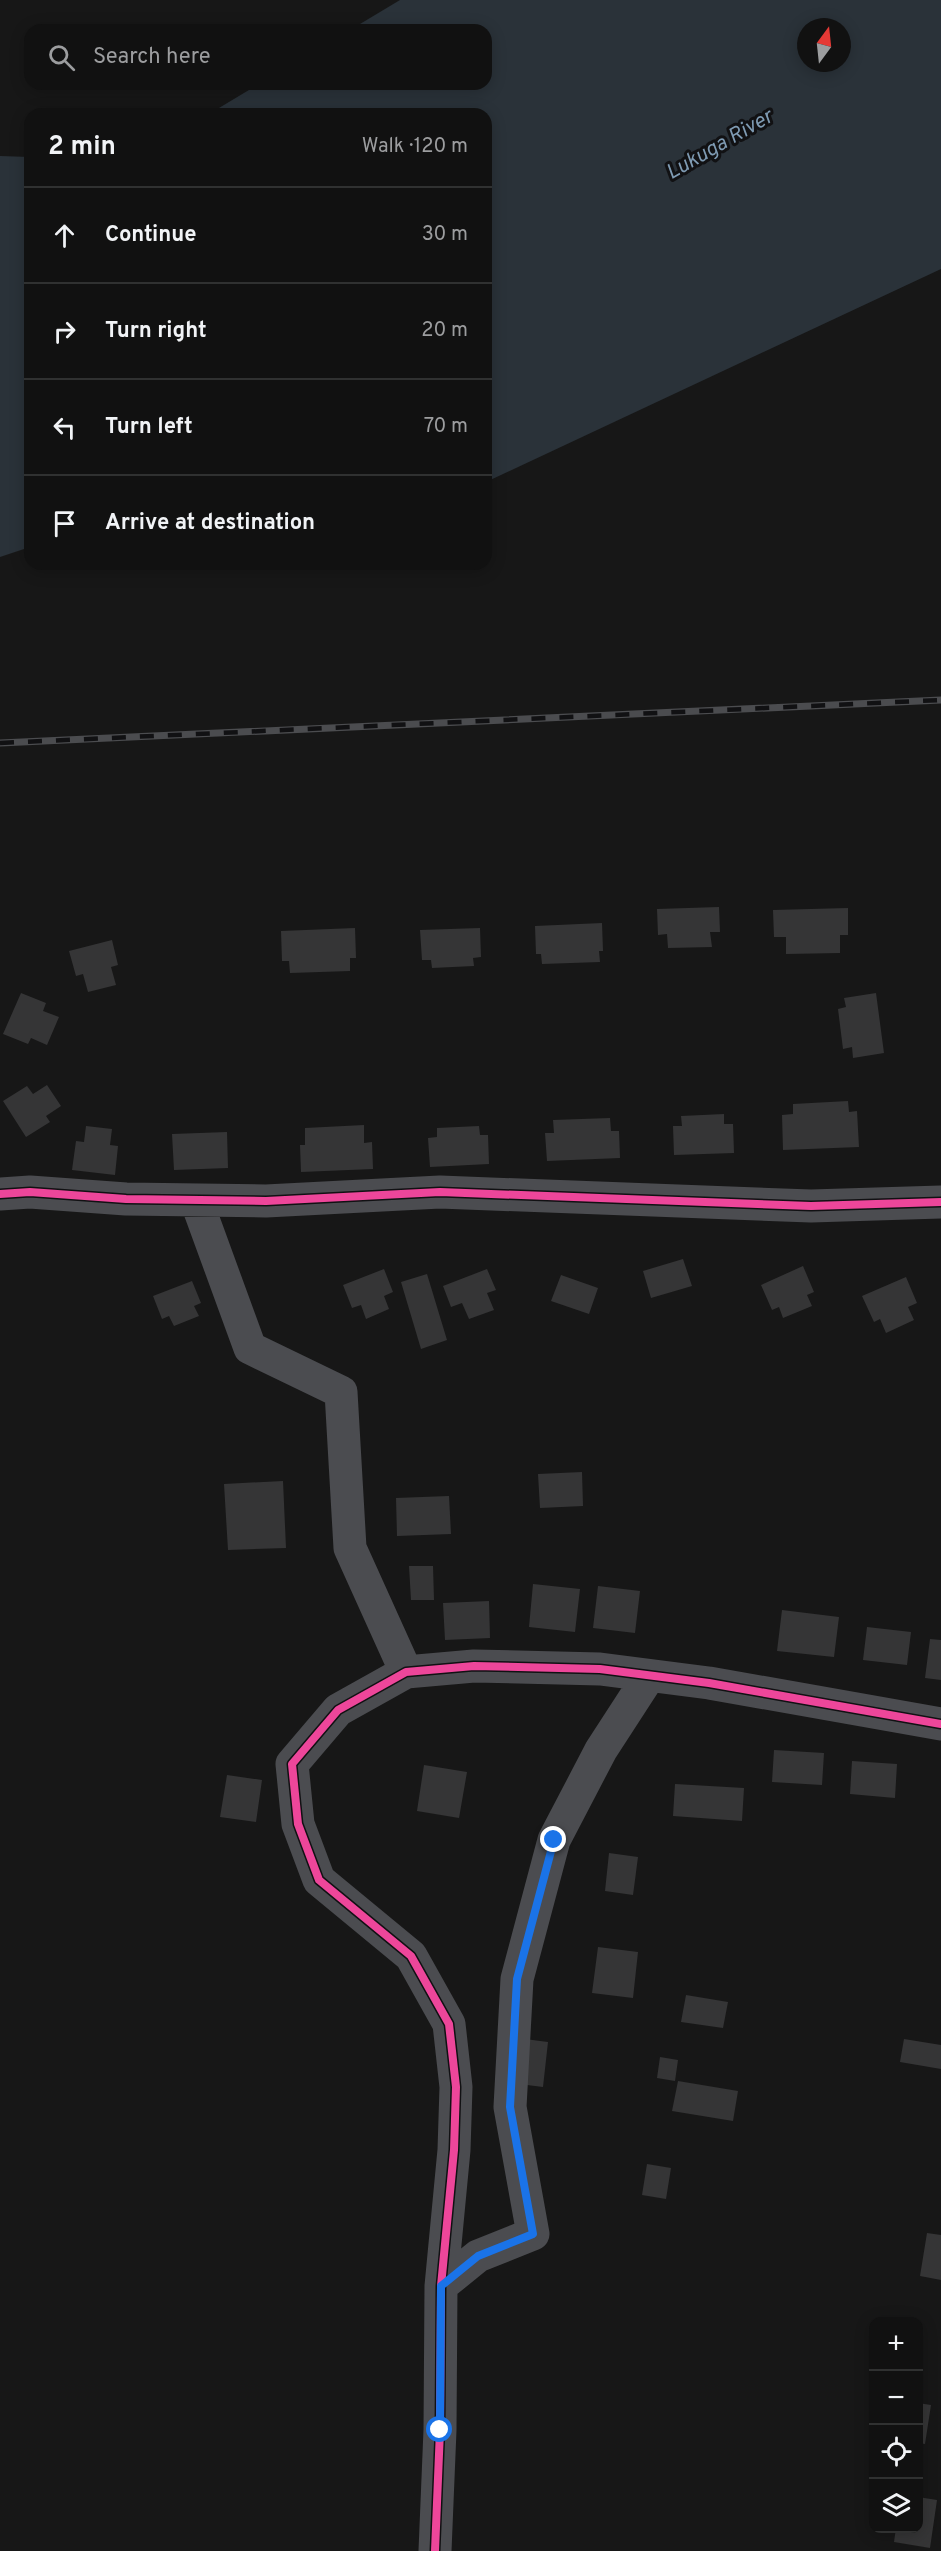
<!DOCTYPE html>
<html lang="en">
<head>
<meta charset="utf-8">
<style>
	:root { --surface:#111; --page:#1a1a1a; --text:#f1f3f6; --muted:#9c9d9f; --line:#303131 }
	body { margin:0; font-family:Overpass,sans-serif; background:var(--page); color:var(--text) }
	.controls { position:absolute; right:18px; bottom:18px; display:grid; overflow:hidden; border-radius:12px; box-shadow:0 3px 15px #0003 }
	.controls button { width:54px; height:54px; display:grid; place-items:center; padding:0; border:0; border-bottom:2px solid var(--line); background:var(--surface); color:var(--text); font:30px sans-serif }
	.compass { position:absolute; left:797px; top:18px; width:54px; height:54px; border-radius:50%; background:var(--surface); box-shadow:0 3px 15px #0003; rotate:15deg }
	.stop { position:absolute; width:18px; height:18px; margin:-14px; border:4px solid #1a73e8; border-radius:50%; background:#fff }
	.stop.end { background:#1a73e8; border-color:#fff; box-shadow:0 2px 6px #0008 }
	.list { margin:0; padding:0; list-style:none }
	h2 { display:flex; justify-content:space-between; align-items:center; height:78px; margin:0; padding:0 24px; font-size:26px }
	h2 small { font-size:20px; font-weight:400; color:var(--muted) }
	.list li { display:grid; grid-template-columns:39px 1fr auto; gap:18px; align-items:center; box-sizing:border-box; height:96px; padding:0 24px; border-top:2px solid var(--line) }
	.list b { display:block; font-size:22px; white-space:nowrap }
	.list em { font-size:20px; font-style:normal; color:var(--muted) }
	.icon { flex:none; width:33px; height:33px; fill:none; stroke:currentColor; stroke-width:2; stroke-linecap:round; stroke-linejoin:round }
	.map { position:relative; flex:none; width:941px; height:2551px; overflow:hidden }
	.search { position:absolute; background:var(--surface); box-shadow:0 3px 15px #0003; left:24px; top:24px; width:468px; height:66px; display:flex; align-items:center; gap:15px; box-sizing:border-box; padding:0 21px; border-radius:18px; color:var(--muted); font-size:22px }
	.panel { position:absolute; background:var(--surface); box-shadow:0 3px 15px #0003; left:24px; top:108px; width:468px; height:462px; border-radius:18px }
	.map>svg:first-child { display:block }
	.water { fill:#2a3239; fill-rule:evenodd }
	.building { fill:#353536 }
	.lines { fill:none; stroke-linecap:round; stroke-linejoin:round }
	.street { stroke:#4b4c50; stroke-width:33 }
	.rail-casing { stroke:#4b4c4f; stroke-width:7 }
	.rail { stroke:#111113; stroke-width:4.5; stroke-dasharray:14; stroke-linecap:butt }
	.cycleway-casing { stroke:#111113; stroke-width:11 }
	.cycleway { stroke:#ed469a; stroke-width:8 }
	.route { stroke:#1a73e8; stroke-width:8 }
	.labels { text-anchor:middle; stroke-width:6; stroke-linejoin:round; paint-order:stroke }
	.water-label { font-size:21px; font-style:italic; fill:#7f9bb3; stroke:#111113 }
</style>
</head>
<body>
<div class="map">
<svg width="941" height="2551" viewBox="0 0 941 2551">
	<rect width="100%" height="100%" fill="#171717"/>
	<path class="water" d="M400,0H941V269L486,482V114H209L259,84H486V30H350ZM806,27H842V63H806Z
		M0,156L30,157V547L0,557Z"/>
	<path class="building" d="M719,907L720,932H710L712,947L668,948L667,934L658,935L657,909Z
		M848,908V935H840V953L786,954V937H774L773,910Z
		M602,923L603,951H599L600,962L542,964L541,954H536L535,926Z
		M355,928L356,958H350V971L290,973L289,961H282L281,931Z
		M480,928L481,957L473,958L474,966L432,968L431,960H422L420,930Z
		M112,940L118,965L111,967L116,985L88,992L83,974L76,976L69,951Z
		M21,993L46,1003L43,1011L59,1017L47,1045L31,1038L28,1044L3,1034Z
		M876,993L884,1053L853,1058L852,1047L843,1049L838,1009L846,1007L844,998Z
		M47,1085L61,1106L46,1116L50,1122L26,1137L3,1101L27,1086L33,1094Z
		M848,1101L849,1112L857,1111L859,1147L783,1150L782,1115L793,1114V1104Z
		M724,1114V1124H733L734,1153L674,1155L673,1126H682L681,1116Z
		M610,1118L611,1131H619L620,1158L547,1161L545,1133H554L553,1120Z
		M364,1125V1143L372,1142L373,1169L301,1172L300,1145H305V1128Z
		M86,1126L112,1129L110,1145L118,1146L115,1175L72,1170L76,1141L84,1142Z
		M479,1126L480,1135H488L489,1164L430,1167L428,1138L437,1137V1128Z
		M227,1132L228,1168L174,1170L172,1134Z
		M683,1259L692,1286L651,1298L643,1271Z
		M803,1266L814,1292L807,1295L812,1306L783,1318L779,1307L772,1310L761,1285Z
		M384,1269L393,1292L384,1296L389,1309L366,1319L361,1305L352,1308L343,1285Z
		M487,1269L496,1290L487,1293L494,1310L469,1319L462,1303L451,1307L443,1286Z
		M427,1274L447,1340L421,1349L401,1282Z
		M561,1275L598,1288L589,1314L551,1301Z
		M906,1277L917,1303L908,1307L914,1320L886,1333L880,1319L874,1322L862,1296Z
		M192,1281L201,1303L194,1306L199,1316L174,1326L169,1316L162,1319L153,1296Z
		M582,1472L583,1506L540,1508L538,1474Z
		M283,1481L286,1548L228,1550L224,1484Z
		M449,1496L451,1534L397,1536L396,1498Z
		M409,1566H433L434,1600H411Z
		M533,1584L580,1589L575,1632L529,1627Z
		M598,1586L640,1591L635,1633L593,1628Z
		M489,1601L490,1638L445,1640L443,1603Z
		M782,1610L839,1617L834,1657L777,1651Z
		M867,1627L911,1632L907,1665L863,1660Z
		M930,1639L941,1640V1680L925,1678Z
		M774,1750L824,1753L822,1785L772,1782Z
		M852,1761L897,1764L895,1798L850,1794Z
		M424,1765L467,1772L459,1818L417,1811Z
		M227,1775L262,1780L256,1822L220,1817Z
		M675,1784L744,1788L742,1821L673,1816Z
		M609,1853L638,1857L633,1895L605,1891Z
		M598,1947L638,1952L633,1998L592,1993Z
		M686,1995L728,2002L723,2028L681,2022Z
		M517,2038L548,2042L543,2087L511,2083Z
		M904,2039L941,2045V2069L900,2062Z
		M660,2057L678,2060L675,2081L657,2078Z
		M678,2081L738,2091L733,2121L672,2111Z
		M647,2164L671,2168L666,2199L642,2195Z
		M927,2233L941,2235V2280L920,2276Z
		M918,2403L931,2405L925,2444L918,2443Z
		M918,2497L937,2500L930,2548L894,2542L896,2528H918Z"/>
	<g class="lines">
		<path class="street" d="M0,1194L30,1192L126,1199L266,1201L440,1192L811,1206L941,1202
			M196,1200L250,1348L341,1392L350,1548L406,1672
			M441,2286L478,2256L533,2234L510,2107L517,1979L554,1840L601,1750L649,1676
			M435,2551L440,2430L441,2286L454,2150L456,2087L449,2024L411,1956L319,1880L298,1824L292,1764L338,1710L406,1672L474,1666L600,1669L709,1683L941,1724"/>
		<g class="rail-casing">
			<path id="rail" d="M0,743L941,700"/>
		</g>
		<use href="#rail" class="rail"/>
		<g class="cycleway-casing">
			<path id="cycleway" d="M0,1194L30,1192L126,1199L266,1201L440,1192L811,1206L941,1202
				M435,2551L440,2430L441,2286L454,2150L456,2087L449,2024L411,1956L319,1880L298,1824L292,1764L338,1710L406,1672L474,1666L600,1669L709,1683L941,1724"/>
		</g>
		<use href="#cycleway" class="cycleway"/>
	</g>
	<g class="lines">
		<path class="route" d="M440,2430L441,2286L478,2256L533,2234L510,2107L517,1979L554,1840"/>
	</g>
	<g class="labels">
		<g class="water-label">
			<text transform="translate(719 144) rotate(-30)" y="7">Lukuga River</text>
		</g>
	</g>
</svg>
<div class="controls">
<button>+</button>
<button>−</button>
<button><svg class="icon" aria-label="locate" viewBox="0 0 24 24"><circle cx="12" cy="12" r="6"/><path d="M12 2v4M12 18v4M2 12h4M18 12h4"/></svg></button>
<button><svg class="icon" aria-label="layers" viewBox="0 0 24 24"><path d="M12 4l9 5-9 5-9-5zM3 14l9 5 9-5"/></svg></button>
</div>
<svg class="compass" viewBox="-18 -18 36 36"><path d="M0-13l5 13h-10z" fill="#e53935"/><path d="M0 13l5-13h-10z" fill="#9c9d9f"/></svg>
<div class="stop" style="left:440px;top:2430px"></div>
<div class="stop end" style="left:554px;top:1840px"></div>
<div class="search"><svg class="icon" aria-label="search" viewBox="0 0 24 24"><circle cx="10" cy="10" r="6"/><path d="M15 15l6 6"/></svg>Search here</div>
<section class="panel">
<h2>2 min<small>Walk · 120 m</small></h2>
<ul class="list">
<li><svg class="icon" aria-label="ahead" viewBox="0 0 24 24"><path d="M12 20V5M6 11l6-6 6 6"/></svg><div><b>Continue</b></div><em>30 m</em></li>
<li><svg class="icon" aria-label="right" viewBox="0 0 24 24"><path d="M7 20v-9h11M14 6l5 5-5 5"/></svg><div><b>Turn right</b></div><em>20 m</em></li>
<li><svg class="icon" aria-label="left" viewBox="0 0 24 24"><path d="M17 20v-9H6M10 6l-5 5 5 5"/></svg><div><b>Turn left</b></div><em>70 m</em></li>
<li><svg class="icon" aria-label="arrive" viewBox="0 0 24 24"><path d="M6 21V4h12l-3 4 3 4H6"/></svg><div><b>Arrive at destination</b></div></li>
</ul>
</section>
</div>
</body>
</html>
